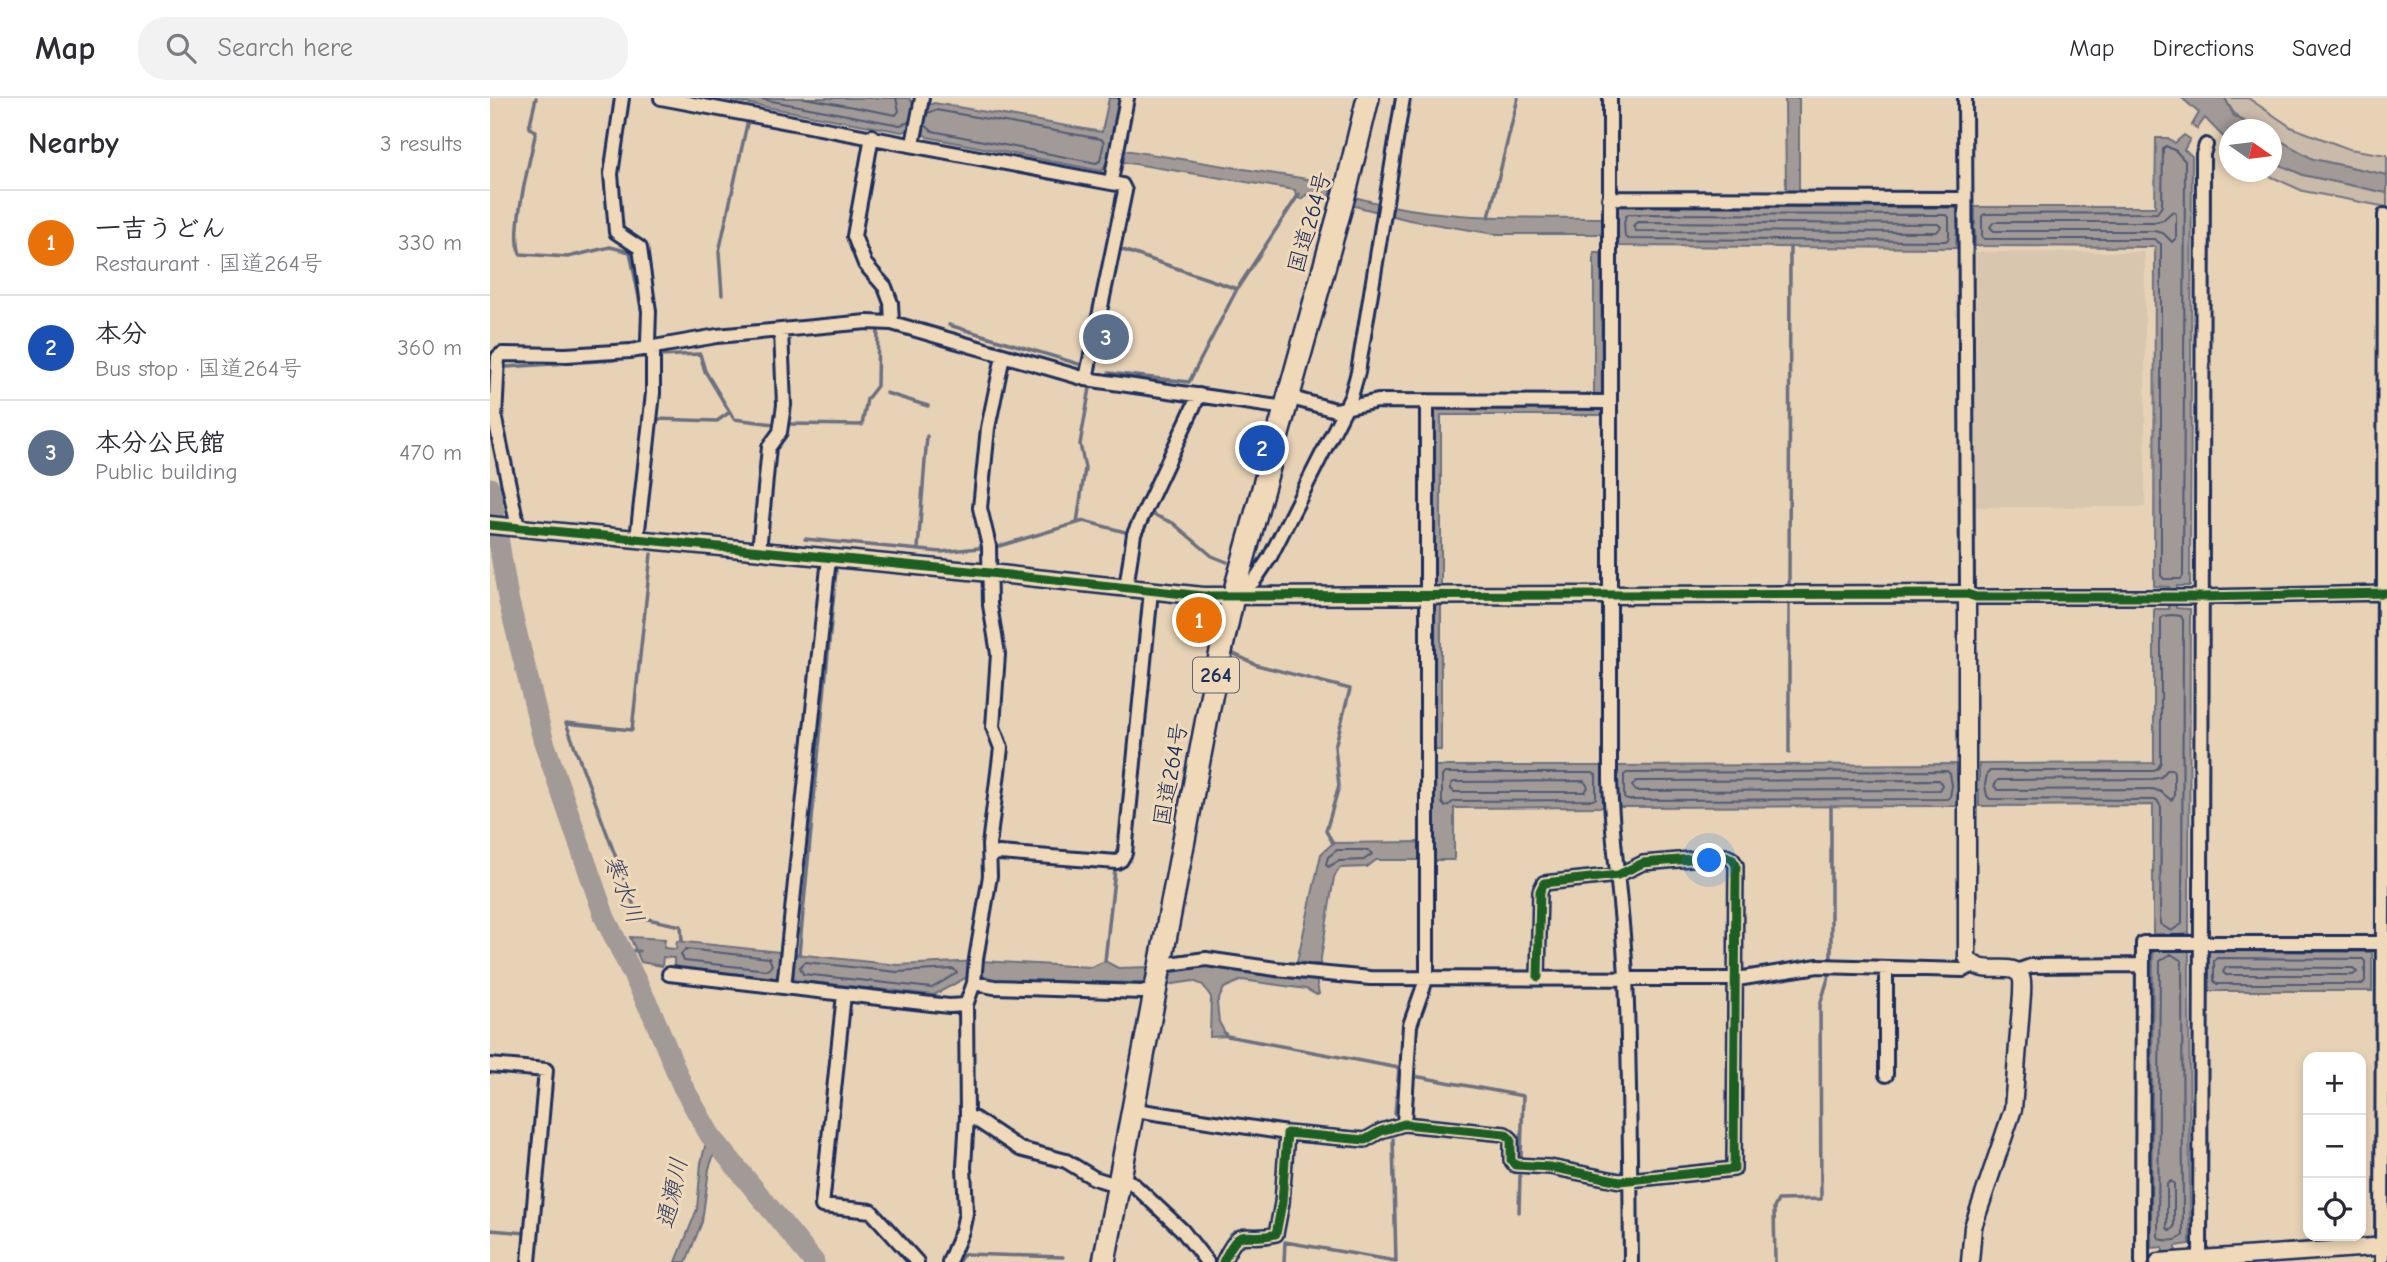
<!DOCTYPE html>
<html lang="en">
<head>
<meta charset="utf-8">
<style>
	:root { --surface:#fff; --page:#f2f2f3; --text:#2b2b33; --muted:#7c7c81; --line:#e1e1e2; --accent:#d1495b }
	body { margin:0; font-family:"Comic Neue","Klee One",sans-serif; background:var(--page); color:var(--text) }
	.controls { position:absolute; right:21px; bottom:21px; display:grid; overflow:hidden; border-radius:14px; box-shadow:0 4px 10px #0003 }
	.controls button { width:63px; height:63px; display:grid; place-items:center; padding:0; border:0; border-bottom:2px solid var(--line); background:var(--surface); color:var(--text); font:35px sans-serif }
	.compass { position:absolute; left:1729px; top:21px; width:63px; height:63px; border-radius:50%; background:var(--surface); box-shadow:0 4px 10px #0003; rotate:104deg }
	.you { position:absolute; left:1220px; top:763px; width:24px; height:24px; margin:-18px; border:5px solid #fff; border-radius:50%; background:#1a73e8; box-shadow:0 0 0 10px #1a73e833 }
	.badge { display:grid; place-items:center; width:46px; height:46px; border-radius:50%; background:var(--accent); color:#fff; font-size:23px; font-weight:700 }
	.pin { position:absolute; translate:-50% -50%; border:4px solid #fff; box-shadow:0 2px 7px #0006 }
	.list { margin:0; padding:0; list-style:none }
	h2 { display:flex; justify-content:space-between; align-items:center; height:91px; margin:0; padding:0 28px; font-size:30px }
	h2 small { font-size:23px; font-weight:400; color:var(--muted) }
	.list li { display:grid; grid-template-columns:46px 1fr auto; gap:21px; align-items:center; box-sizing:border-box; height:105px; padding:0 28px; border-top:2px solid var(--line) }
	.list b { display:block; font-size:26px; white-space:nowrap }
	.list p { margin:0; font-size:23px; white-space:nowrap; color:var(--muted) }
	.list em { font-size:23px; font-style:normal; color:var(--muted) }
	.icon { flex:none; width:38px; height:38px; fill:none; stroke:currentColor; stroke-width:2; stroke-linecap:round; stroke-linejoin:round }
	.map { position:relative; flex:none; width:1897px; height:1164px; overflow:hidden }
	header { display:flex; align-items:center; gap:42px; box-sizing:border-box; height:98px; padding:0 35px; background:var(--surface); border-bottom:2px solid var(--line) }
	header strong { font-size:33px }
	nav { display:flex; gap:38px; margin-inline-start:auto; font-size:24px }
	.search { width:490px; height:63px; background:var(--page); display:flex; align-items:center; gap:18px; box-sizing:border-box; padding:0 24px; border-radius:28px; color:var(--muted); font-size:26px }
	main { display:flex }
	aside { flex:1; background:var(--surface) }
	.map>svg:first-child { display:block }
	.built { fill:#d8c6af }
	.green { fill:#cabaa9; stroke:#727484; stroke-width:2 }
	.water { fill:#a19a97; stroke:#6b6f80; stroke-width:2 }
	.lines { fill:none; stroke-linecap:round; stroke-linejoin:round }
	.shore { stroke:#515a75; stroke-width:2 }
	.stream { stroke:#6b6f80; stroke-width:3.5 }
	.river { stroke:#a19a97; stroke-width:21 }
	.minor-casing { stroke:#1b2f5e; stroke-width:18 }
	.tertiary-casing { stroke:#1b2f5e; stroke-width:21 }
	.trunk-casing { stroke:#1b2f5e; stroke-width:26 }
	.minor { stroke:#f0d9b9; stroke-width:12 }
	.tertiary { stroke:#f0d9b9; stroke-width:16 }
	.trunk { stroke:#f0d9b9; stroke-width:21 }
	.cycleway-casing { stroke:#f0d9b9; stroke-width:13 }
	.cycleway { stroke:#1b5e20; stroke-width:9 }
	.labels { text-anchor:middle; stroke-width:6; stroke-linejoin:round; paint-order:stroke }
	.shield { fill:#f0d9b9; stroke:#5b6279; stroke-width:2 }
	.shield-label { font-size:21px; font-weight:bold; fill:#1b2f5e }
	.street-label { font-size:23px; fill:#1b2f5e; stroke:#f0d9b9 }
	.water-label { font-size:24px; font-style:italic; fill:#364469; stroke:#f0d9b9 }
</style>
</head>
<body>
<header>
<strong>Map</strong>
<div class="search"><svg class="icon" aria-label="search" viewBox="0 0 24 24"><circle cx="10" cy="10" r="6"/><path d="M15 15l6 6"/></svg>Search here</div>
<nav><a>Map</a><a>Directions</a><a>Saved</a></nav>
</header>
<main>
<aside>
<h2>Nearby<small>3 results</small></h2>
<ul class="list">
<li><span class="badge" style="background:#e8710a">1</span><div><b>一吉うどん</b><p>Restaurant · 国道264号</p></div><em>330 m</em></li>
<li><span class="badge" style="background:#1a4fb4">2</span><div><b>本分</b><p>Bus stop · 国道264号</p></div><em>360 m</em></li>
<li><span class="badge" style="background:#5c6f8a">3</span><div><b>本分公民館</b><p>Public building</p></div><em>470 m</em></li>
</ul>
</aside>
<div class="map">
<svg width="1897" height="1164" viewBox="0 0 1897 1164">
	<rect width="100%" height="100%" fill="#e7d2b5"/>
	<filter id="ink" filterUnits="userSpaceOnUse"><feTurbulence type="fractalNoise" baseFrequency=".0143" numOctaves="2"/><feDisplacementMap in="SourceGraphic" scale="14" xChannelSelector="R" yChannelSelector="G"/><feConvolveMatrix kernelMatrix="1 2 1 2 8 2 1 2 1" color-interpolation-filters="sRGB"/></filter>
	<g filter="url(#ink)">
		<path class="built" d="M1486,154H1655V409H1485Z"/>
		<path class="green" d="M1735,0H1758L1801,29L1859,51L1897,57V77L1823,61L1782,38V32C1757,31 1745,21 1735,0Z
			M1782,63L1813,77L1897,95V109L1813,93L1771,74H1782Z"/>
		<path class="water" d="M228,0H419L424,6L437,8L444,5L612,34L619,0H630L620,52L634,54L635,52L823,82L842,89L839,100L820,94L811,101L806,99L805,92L632,64V61L619,59L612,73L437,39C431,32 421,30 412,34Z
			M1295,0H1309V94L1296,95Z
			M1692,0H1735L1744,18L1769,31L1740,32L1739,45L1715,20L1707,31L1702,27L1709,15Z
			M1694,37L1700,41L1694,52L1702,58L1700,488H1687L1686,510L1700,511L1699,836L1688,837V852H1699L1700,1146L1686,1148V1164H1673V1149L1661,1150L1663,852H1674V836H1663V707L1489,708V692L1468,691L1467,708L1127,709V693L1114,692L1113,709L964,710V762H945L944,757H929V762H886L877,769L850,770L844,779L830,866H823L821,880L826,881L829,896L827,897L816,891L752,882L734,890L727,905L729,924L737,938L720,939L721,899L713,887L703,883L677,887L680,871L715,866L775,875L787,880L793,877L814,880L816,865L807,864L831,756L843,745L929,744V748H945V668H1113L1114,685L1127,684V668L1467,666V683H1489V666L1664,665V511H1679V489L1664,488L1665,149L1485,148V132H1467L1466,150L1128,148L1127,132H1112V136H1005L919,122L861,107L864,99C948,123 1026,119 1112,120V124H1127L1128,108L1467,110V125L1485,126V109H1665L1666,40H1678L1685,45Z
			M1782,38L1823,61L1897,77V95L1813,77L1782,63Z
			M1104,155H1111L1112,297H1104Z
			M943,309H1112V317H951V489H943Z
			M943,507H951V652H943Z
			M140,839L175,841L174,850L186,851L187,843L289,854V863L304,865L306,856L408,867L490,863L601,869L615,863L628,870L660,869L658,885L506,882L479,878L444,897L303,882L304,873L288,871L287,880L184,869V860L173,859L172,868L151,864Z
			M1717,853L1882,854V893H1717Z
			M216,1044L224,1056L219,1071L212,1124L196,1164H186L207,1111L211,1065Z"/>
		<g class="lines">
			<path class="shore" d="M266,0L410,27L419,24
				M315,0L406,17L409,13L406,0
				M435,27L442,33L606,65L610,63L614,44L611,41L446,12L437,15
				M1676,48L1686,53L1695,63L1693,478L1691,481H1674L1671,478V146L1664,141H1495L1492,139V118L1495,116L1667,115L1672,108L1673,51Z
				M1683,113L1686,116V140L1682,144L1673,135L1664,133H1504L1500,129L1504,124H1665L1673,122Z
				M1138,116L1456,117L1459,119V140L1456,143L1138,141L1135,139C1135,132 1132,121 1138,116Z
				M1147,124L1448,126L1451,129L1447,134L1146,133L1143,128Z
				M1682,517L1691,518L1693,522L1692,826L1681,833L1670,826L1671,709L1667,702L1500,701L1497,698L1495,687L1497,676L1500,673H1662L1668,670L1671,664V521L1673,518Z
				M1678,671H1682L1684,674V699L1681,702L1671,694L1663,691L1508,692L1504,688L1508,682L1663,681L1671,679Z
				M1457,673L1460,676L1462,687L1460,699L1457,701L1137,702L1134,700V677L1137,675Z
				M955,675H1103L1106,677V700L1103,702L965,703L955,709L952,705V678Z
				M1449,682L1452,687L1449,692L1146,693L1142,688L1146,683Z
				M1094,683L1098,689L1095,694H964L961,691V686L964,684Z
				M847,752H878L882,756L874,762L849,763L838,769L836,766L838,759Z
				M196,851L279,860L282,867L278,872L194,863L191,856Z
				M1681,856L1692,863L1693,1137C1688,1144 1677,1143 1670,1141L1668,1138L1670,863Z
				M1727,860L1873,861L1875,864V883L1872,886H1727L1724,883V863Z
				M315,864L407,874L464,871L467,875L442,890L313,876L310,869Z
				M1736,869L1863,870L1867,874L1863,877H1736L1733,874Z
				M1681,1083L1684,1086V1129L1680,1133L1677,1130V1086Z"/>
			<path class="stream" d="M46,0L39,30L46,33C40,63 21,130 30,156L78,159L120,149L140,154L152,215
				M999,119L1028,0
				M633,152L747,191
				M232,197L229,154L257,26
				M459,227L592,267
				M170,258L210,256L215,273L244,321L284,326
				M150,259H157
				M16,269L124,262
				M619,275L699,284L747,191L809,96
				M396,295L438,308
				M166,321L227,323L240,314
				M298,326L372,327L377,301L387,288L388,228
				M587,425L595,370L590,346L600,290
				M650,437L662,416L683,425L722,458L737,464
				M315,441L451,454L489,450
				M509,448L594,423L639,435
				M428,451L437,338
				M161,456L142,632L76,625L148,819L191,828L192,843
				M1299,487L1300,149
				M742,555L767,567L860,591L845,649L849,688L836,733L843,745
				M1299,655V506
				M1341,708V861
				M626,757L631,736
				M943,840V872
				M131,852L149,853
				M309,856L346,473
				M615,863L625,771
				M734,935L737,938L909,970L905,1016
				M924,978L1033,998L1031,1057
				M903,1041L906,1164
				M340,1100L359,904
				M1029,1114L1030,1078
				M0,1132L36,1135
				M468,1164L474,1156L573,1159
				M794,1164L795,1144L906,1163
				M1285,1164L1284,1110L1288,1102L1331,1101L1330,907L1340,874"/>
			<path class="river" d="M0,390L18,500L53,641L115,820L163,917L192,987L220,1037L324,1164"/>
			<g class="minor-casing">
				<path id="minor" d="M132,0L121,76L126,134L150,150L159,213L158,244L163,252V295L147,441
					M171,0L632,87L635,93L596,281
					M1120,0V682C1122,748 1133,814 1136,880C1140,974 1140,1069 1141,1164
					M1475,0L1477,496L1486,499H1711L1897,495
					M382,38L364,138L375,166L395,189L401,205L402,225
					M423,46L432,0
					M621,83L637,0
					M1119,100L1475,101
					M798,299L845,312L888,303L1119,304
					M28,430L5,321L8,259L12,256L76,257L141,253L227,238L377,224L402,225L596,281L795,310
					M269,453L279,349L290,334L294,307L291,233
					M636,490L644,436L709,297
					M743,499L764,483L780,459L861,299L868,274L913,0
					M501,757L509,755L627,764L631,762L635,755L661,493
					M672,867L716,861L786,871L880,880L1247,881L1328,868L1473,872L1482,868
					M1396,870V977
					M1527,873L1541,868L1652,867
					M179,876L459,908L476,907
					M484,885L504,889L652,894L668,889
					M294,889L339,460
					M354,896L332,1108L381,1113L427,1164
					M0,967L56,972L39,1164
					M645,1012L797,1035
					M477,1018L485,1021L530,1051L576,1063L604,1080L620,1085L632,1081L642,1085L692,1132L717,1164
					M914,1026L920,927L937,879V303
					M459,1164L472,1133L476,1115L474,1069L477,1018L476,907L484,885L486,861L500,778L499,747L511,650L503,629L508,556L500,507L499,448L490,410L498,330L513,258
					M733,1164C752,1124 752,1145 786,1136L792,1105L797,1035L875,1042L891,1033L914,1026L1015,1036L1021,1041V1062L1025,1067L1060,1069L1130,1083L1244,1071L1246,767L1242,761L1236,758L1153,765L1128,777L1054,785L1050,793L1048,879
					M1652,1164L1653,845H1897
					M1710,1164L1713,56L1716,47
					M1892,1164L1895,117"/>
			</g>
			<g class="tertiary-casing">
				<path id="tertiary" d="M0,427L500,475L713,498L1477,496V859C1491,882 1524,861 1531,879C1533,883 1532,891 1532,896L1523,1011L1483,1129L1480,1164
					M1669,1164L1897,1148"/>
			</g>
			<g class="trunk-casing">
				<path id="trunk" d="M614,1164L721,599L743,499L857,87L878,0"/>
			</g>
			<use href="#minor" class="minor"/>
			<use href="#tertiary" class="tertiary"/>
			<use href="#trunk" class="trunk"/>
			<g class="cycleway-casing">
				<path id="cycleway" d="M0,427L500,475L713,498L1477,496L1486,499H1711L1897,495
					M733,1164C752,1124 752,1145 786,1136L792,1105L797,1035L875,1042L891,1033L914,1026L1015,1036L1021,1041V1062L1025,1067L1060,1069L1130,1083L1244,1071L1246,767L1242,761L1236,758L1153,765L1128,777L1054,785L1050,793L1048,879"/>
			</g>
			<use href="#cycleway" class="cycleway"/>
		</g>
	</g>
	<g class="labels">
		<rect class="shield" x="703" y="559.5" width="46" height="35" rx="5"/>
		<g class="shield-label">
			<text x="726" y="584">264</text>
		</g>
		<g class="street-label">
			<text transform="translate(819 124) rotate(-74)" y="8">国道264号</text>
			<text transform="translate(680 676) rotate(-80)" y="8">国道264号</text>
		</g>
		<g class="water-label">
			<text transform="translate(134 791) rotate(69)" y="8">寒水川</text>
			<text transform="translate(182 1095) rotate(-78)" y="8">通瀬川</text>
		</g>
	</g>
</svg>
<div class="controls">
<button>+</button>
<button>−</button>
<button><svg class="icon" aria-label="locate" viewBox="0 0 24 24"><circle cx="12" cy="12" r="6"/><path d="M12 2v4M12 18v4M2 12h4M18 12h4"/></svg></button>
</div>
<svg class="compass" viewBox="-18 -18 36 36"><path d="M0-13l5 13h-10z" fill="#e53935"/><path d="M0 13l5-13h-10z" fill="#7c7c81"/></svg>
<div class="you"></div>
<div class="pin badge" style="left:709px;top:522px;background:#e8710a">1</div>
<div class="pin badge" style="left:772px;top:350px;background:#1a4fb4">2</div>
<div class="pin badge" style="left:616px;top:239px;background:#5c6f8a">3</div>
</div>
</main>
</body>
</html>
